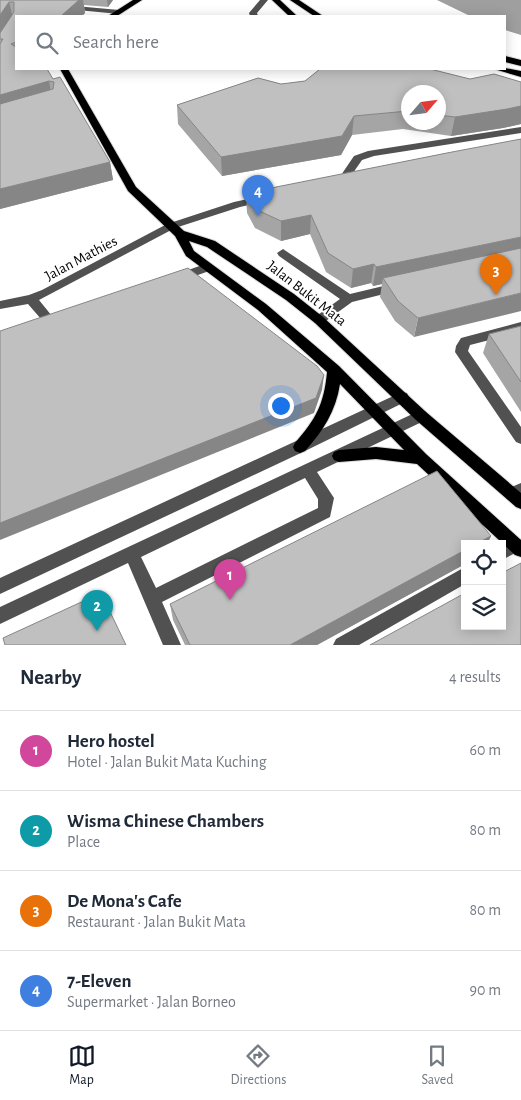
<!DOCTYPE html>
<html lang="en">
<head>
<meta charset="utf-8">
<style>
	:root { --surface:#fff; --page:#f2f2f3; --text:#1f2937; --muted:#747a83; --line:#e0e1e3; --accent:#111827 }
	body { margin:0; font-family:"Alegreya Sans",sans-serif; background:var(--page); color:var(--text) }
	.controls { position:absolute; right:15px; bottom:15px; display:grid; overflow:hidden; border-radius:0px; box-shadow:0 2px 12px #0003 }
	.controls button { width:45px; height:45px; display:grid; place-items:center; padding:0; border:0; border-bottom:1px solid var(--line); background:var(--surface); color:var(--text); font:25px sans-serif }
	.compass { position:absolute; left:401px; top:85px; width:45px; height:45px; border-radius:50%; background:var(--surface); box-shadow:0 2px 12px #0003; rotate:62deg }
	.you { position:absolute; left:280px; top:405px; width:18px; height:18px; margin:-12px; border:4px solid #fff; border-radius:50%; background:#1a73e8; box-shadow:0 0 0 8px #1a73e833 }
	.badge { display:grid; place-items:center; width:32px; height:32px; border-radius:50%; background:var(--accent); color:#fff; font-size:16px; font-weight:700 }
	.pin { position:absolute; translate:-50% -41px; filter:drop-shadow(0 1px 2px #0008) }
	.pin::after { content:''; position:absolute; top:26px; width:18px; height:15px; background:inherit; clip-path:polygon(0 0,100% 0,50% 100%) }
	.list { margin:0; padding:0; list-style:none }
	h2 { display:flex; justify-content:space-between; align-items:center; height:65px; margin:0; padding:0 20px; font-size:21px }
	h2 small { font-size:16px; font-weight:400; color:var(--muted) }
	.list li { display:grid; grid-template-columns:32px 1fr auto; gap:15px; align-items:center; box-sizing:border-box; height:80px; padding:0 20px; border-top:1px solid var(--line) }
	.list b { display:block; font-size:19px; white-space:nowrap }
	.list p { margin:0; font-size:16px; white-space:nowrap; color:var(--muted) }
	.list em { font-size:16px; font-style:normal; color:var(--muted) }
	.icon { flex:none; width:28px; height:28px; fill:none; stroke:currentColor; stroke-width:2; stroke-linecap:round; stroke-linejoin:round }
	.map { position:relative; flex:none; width:521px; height:645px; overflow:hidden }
	.search { position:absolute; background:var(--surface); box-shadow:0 2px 12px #0003; left:15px; right:15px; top:15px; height:55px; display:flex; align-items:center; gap:12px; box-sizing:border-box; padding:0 18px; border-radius:0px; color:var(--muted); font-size:19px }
	.sheet { height:385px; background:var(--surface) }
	nav { display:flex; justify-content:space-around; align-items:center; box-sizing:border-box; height:70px; border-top:1px solid var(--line); background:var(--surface); font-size:14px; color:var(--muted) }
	nav a { display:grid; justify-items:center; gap:2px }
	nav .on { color:var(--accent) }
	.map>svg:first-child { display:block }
	.water { fill:#9f9f9f }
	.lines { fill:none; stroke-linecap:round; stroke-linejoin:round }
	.major-casing { stroke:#dbdbdb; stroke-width:2 }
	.minor { fill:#515151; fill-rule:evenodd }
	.major { fill:#000; fill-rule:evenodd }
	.wall { fill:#a5a5a5; fill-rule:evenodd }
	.shaded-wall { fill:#868686 }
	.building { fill:#c0c0c0; stroke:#868686 }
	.labels { text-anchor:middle; stroke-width:4; stroke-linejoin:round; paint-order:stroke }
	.street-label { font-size:15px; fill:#000; stroke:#fff }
</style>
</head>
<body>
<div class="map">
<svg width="521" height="645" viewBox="0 0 521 645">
	<rect width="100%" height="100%" fill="#fff"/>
	<path class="water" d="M437,0H521V35L505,30V16H470Z"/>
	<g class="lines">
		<g class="major-casing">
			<path id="major" d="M133,0H142L117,16H108Z
				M272,0H280L297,16H289Z
				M290,0H299L323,16H314Z
				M505,56L521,60V66L505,62Z
				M505,68L521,71V77L494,69Z
				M60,69H68L136,187L184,231L215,241L294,294L323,317L426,412L521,493V509L516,507L416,420L315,323L286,300L207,247L189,241L194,251L266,304L339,366L426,454L521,540V557L515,555L417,464L376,459L339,462L334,460L332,456L334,452L339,450L376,447L404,450L340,384C336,411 323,431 305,451L300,453L295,451L293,447L295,443C316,419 324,404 327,372L258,310L186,256L175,236L128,191Z"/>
		</g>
		<path class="minor" d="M260,0H268L257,13L258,16H250L249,13Z
			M64,5L119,10L123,12L119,14L67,9L63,7Z
			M521,127V133L374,156L362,160L346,183H338L337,181L354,156L368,151Z
			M262,196L266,197L267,199L266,201L240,207L175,228L39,300L56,321L58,324L56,327H48L28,304L0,309V301L29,295L42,290L167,224L234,202Z
			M283,249L350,294L396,283L402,287L400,290L352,302L323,323H315L313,320L315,317L340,299L279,256L277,253Z
			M208,263L214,267L212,270L178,282L172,278L174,275Z
			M521,322V332L470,345L468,351L521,427V444L516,442L455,352L456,346L461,338Z
			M402,392L407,393L409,397L407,401L305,451L0,594V578Z
			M421,410L426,412L428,416L426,420L317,472L334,498L330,517L162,602L181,645H163L128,563L0,624V607ZM305,478L318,499V508L156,588L141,557Z
			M521,483V497L512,501L507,499L504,494L507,489Z
			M516,538L521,540V550L502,560V544Z
			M465,567V584L359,645H333L336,639Z"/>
		<use href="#major" class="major"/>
	</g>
	<path class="wall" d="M0,0H113L108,7L84,5L85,13L82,16H16V69L53,79L110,162L113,180L0,209Z
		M320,69H430L470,79L494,74L521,82V124L503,128L451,136L403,129L352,135L341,155L222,176L178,124L177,105L258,78L281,84L305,81ZM408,92H438V122H408Z
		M452,152L414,337L395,321L380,297L382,284L373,286L371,283L351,288L326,272L310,234L281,241L255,228L247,213L246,193Z
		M521,326V412L483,353L489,334Z
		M491,536L487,544H465V564L317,645H185L173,620L170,604Z"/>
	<path class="shaded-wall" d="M79,0H83L85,13L82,16H61Z
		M107,0H113L108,7Z
		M9,2L13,18L0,38V15Z
		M49,81L52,98L0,114V95Z
		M521,106V124L503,128L451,136L455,117Z
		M354,116L352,135L341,155L222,176L221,157Z
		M110,162L113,180L0,209V189Z
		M311,215L310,234L281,241V221Z
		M521,237V255L383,278L382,284L373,286L376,267Z
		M374,264L371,283L351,288L353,269Z
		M521,293V311L414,337L418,318Z
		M324,375L322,390L314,413L0,540V523Z
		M491,536L487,544H476Z
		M465,550V564L317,645H290Z"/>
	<path class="building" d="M0,0H79L61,16H16V42L11,44L16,47V69H47L53,79L60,77L110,162L0,189V104L53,89L54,82L49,81L0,95V44L3,39H0V33L14,12V2H9L0,15Z
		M320,69H430L470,79L494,74L521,82V106L507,109L455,117L438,115V92H408V111L354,116L342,136L221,157L177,105L258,78L281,84L305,81Z
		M521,139V237L376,267L374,264L353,269L328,253L311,215L281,221L255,209L246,193L452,152Z
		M521,248V293L418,318L398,301L383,278Z
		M188,268L317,366L324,375L316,398L0,523V331Z
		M521,326V382L489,334Z
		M437,471L491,536L476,544H465V550L290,645H190L170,604Z
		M521,563V645H370L465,593V626H502V573Z
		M101,593L126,645H5L3,638Z"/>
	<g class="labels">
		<g class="street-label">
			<text transform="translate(81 258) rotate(-28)" y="5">Jalan Mathies</text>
			<text transform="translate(307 293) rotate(38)" y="5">Jalan Bukit Mata</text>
		</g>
	</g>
</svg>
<div class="controls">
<button><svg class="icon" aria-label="locate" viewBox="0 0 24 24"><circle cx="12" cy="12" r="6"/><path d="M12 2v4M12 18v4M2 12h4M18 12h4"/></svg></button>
<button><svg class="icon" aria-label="layers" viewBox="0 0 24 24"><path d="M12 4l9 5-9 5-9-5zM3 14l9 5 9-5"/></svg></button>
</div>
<svg class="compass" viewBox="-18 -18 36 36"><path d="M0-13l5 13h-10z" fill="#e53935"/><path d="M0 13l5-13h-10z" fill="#747a83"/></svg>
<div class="you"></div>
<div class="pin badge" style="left:230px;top:600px;background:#d1479c">1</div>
<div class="pin badge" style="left:97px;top:631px;background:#0f9aa8">2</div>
<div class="pin badge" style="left:496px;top:295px;background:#e8710a">3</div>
<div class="pin badge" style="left:258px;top:216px;background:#3f7fe0">4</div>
<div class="search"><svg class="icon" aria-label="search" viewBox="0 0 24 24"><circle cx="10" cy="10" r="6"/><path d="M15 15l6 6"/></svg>Search here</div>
</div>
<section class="sheet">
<h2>Nearby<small>4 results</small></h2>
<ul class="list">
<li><span class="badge" style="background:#d1479c">1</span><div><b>Hero hostel</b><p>Hotel · Jalan Bukit Mata Kuching</p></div><em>60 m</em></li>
<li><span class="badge" style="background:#0f9aa8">2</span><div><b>Wisma Chinese Chambers</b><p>Place</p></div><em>80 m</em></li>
<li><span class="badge" style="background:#e8710a">3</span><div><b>De Mona's Cafe</b><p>Restaurant · Jalan Bukit Mata</p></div><em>80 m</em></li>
<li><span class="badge" style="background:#3f7fe0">4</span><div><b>7-Eleven</b><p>Supermarket · Jalan Borneo</p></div><em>90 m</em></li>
</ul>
</section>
<nav>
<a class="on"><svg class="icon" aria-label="map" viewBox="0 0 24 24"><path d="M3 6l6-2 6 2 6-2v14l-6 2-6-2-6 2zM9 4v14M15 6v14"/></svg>Map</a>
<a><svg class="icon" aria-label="directions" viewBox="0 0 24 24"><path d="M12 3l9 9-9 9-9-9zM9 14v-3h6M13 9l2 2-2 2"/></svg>Directions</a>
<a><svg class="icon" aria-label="saved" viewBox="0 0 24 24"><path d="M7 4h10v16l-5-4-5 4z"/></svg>Saved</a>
</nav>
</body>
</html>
